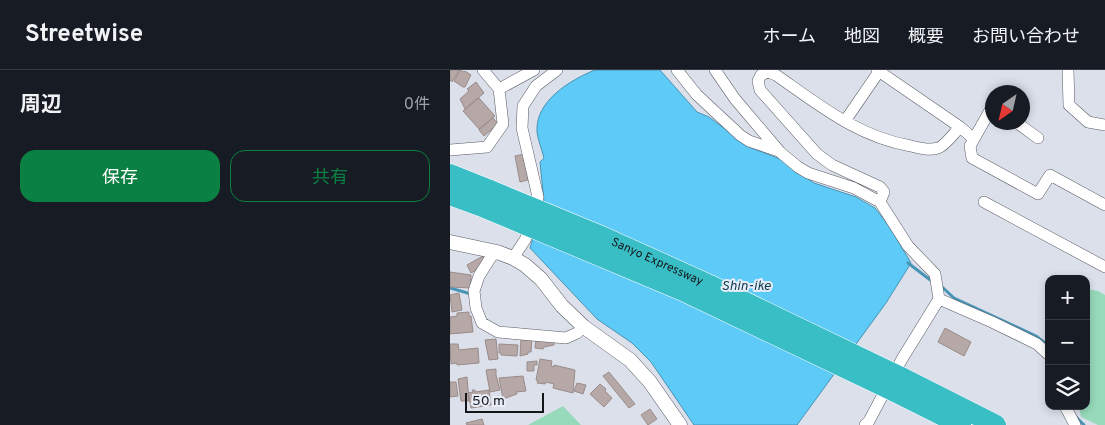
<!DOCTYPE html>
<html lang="ja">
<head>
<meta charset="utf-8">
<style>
	:root { --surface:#171b24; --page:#20242c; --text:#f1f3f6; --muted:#9ea1a6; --line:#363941; --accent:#0b8043 }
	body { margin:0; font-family:Overpass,"Noto Sans JP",sans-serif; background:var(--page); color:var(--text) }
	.controls { position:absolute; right:15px; bottom:15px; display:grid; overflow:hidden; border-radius:10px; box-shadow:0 2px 8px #0003 }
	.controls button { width:45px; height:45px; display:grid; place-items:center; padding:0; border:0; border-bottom:1px solid var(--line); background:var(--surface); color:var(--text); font:25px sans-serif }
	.compass { position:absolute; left:535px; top:15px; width:45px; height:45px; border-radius:50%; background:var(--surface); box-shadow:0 2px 8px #0003; rotate:214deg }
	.scale { position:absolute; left:15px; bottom:12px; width:79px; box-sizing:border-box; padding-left:5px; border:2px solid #15161a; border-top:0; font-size:14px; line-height:18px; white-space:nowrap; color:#15161a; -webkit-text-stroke:4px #e9edf8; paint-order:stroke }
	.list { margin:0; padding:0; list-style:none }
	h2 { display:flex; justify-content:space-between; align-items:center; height:65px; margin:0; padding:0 20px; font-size:21px }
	h2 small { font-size:16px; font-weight:400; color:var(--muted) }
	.actions { display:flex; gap:10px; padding:15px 20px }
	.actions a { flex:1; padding:11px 0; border:1px solid var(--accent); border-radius:15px; text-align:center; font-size:18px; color:var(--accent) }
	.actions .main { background:var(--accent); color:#fff }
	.icon { flex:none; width:28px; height:28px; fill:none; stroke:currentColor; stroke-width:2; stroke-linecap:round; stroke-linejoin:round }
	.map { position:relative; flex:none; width:655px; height:355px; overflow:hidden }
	header { display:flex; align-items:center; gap:30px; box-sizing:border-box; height:70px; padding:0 25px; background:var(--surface); border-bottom:1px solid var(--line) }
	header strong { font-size:24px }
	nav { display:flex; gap:28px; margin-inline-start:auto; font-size:18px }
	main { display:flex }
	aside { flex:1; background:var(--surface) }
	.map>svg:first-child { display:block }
	.green { fill:#97dabb }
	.water { fill:#5ecaf7; stroke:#4894b5 }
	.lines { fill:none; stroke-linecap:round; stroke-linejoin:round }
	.stream { stroke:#4894b5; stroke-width:3 }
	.building { fill:#b6a8a6; stroke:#998c8a }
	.minor-casing { stroke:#585b64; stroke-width:12 }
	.tertiary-casing { stroke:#585b64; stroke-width:15 }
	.motorway-casing { stroke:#fff; stroke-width:21 }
	.minor { stroke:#fff; stroke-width:11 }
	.tertiary { stroke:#fff; stroke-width:14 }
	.motorway { stroke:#39bec6; stroke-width:20 }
	.motorway-bridge-casing { stroke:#fff; stroke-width:21; stroke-linecap:butt }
	.motorway-bridge { stroke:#39bec6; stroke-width:20 }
	.labels { text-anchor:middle; stroke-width:4; stroke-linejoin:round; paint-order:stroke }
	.street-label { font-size:12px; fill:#15161a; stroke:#e9edf8 }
	.water-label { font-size:14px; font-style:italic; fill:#0c3c4f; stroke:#e9edf8 }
</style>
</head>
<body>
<header>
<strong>Streetwise</strong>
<nav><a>ホーム</a><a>地図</a><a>概要</a><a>お問い合わせ</a></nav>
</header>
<main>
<aside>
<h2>周辺<small>0件</small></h2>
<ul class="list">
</ul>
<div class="actions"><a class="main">保存</a><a>共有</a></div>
</aside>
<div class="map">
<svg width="655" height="355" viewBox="0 0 655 355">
	<rect width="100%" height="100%" fill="#dce0eb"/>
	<path class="green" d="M636,219L648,221L655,225V355H648L631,347L629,336H636Z
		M113,336L131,355H78Z"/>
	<path class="water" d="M145,0H210L247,42L259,47L299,77L330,89L364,113L406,127L425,138L439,156L461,193L436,233L347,355H244L201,292L182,273L147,249L80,178L94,131L90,92L94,88C92,80 88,70 87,62C85,31 120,10 145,0Z"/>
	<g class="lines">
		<path class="stream" d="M458,193L483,212
			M491,216L504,228L586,266L599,276
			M0,218L21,224
			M625,346L634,355"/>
	</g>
	<path class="building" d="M0,0H9L2,12L0,10Z
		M10,0L14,2L15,1L21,5L15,17H13L4,11Z
		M26,12L34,23L15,39L10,29L19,21L17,19Z
		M29,28L45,46L29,59L13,41Z
		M43,48L48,54L34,66L29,60Z
		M74,84L78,110L70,112L65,86Z
		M33,186L36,191L31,197L21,203L17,195Z
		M0,202L21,205V218L0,217Z
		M9,223L12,240L2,242L0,225Z
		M19,242V246H21L23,262L0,264V247L7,246V243Z
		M495,258L521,272L514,286L488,272Z
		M71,268L82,269L81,282H78V284L70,286Z
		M46,269L48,289L39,290L35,270Z
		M86,269L105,270L104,275L94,277L93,279L85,278Z
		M0,274H8L9,280L28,278L29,293L7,295V293L1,294Z
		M49,274L68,275L67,286L51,285V283H49Z
		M90,289L102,291L101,296L104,297V295L125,300L123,323L103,318L104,314L96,312L95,314L87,313L88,311L86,310Z
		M87,291V295H84V301H77V292Z
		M46,299V305L50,320L40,322L36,300Z
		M159,302L185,334L179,338L153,306Z
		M73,306L76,321L66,322L67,324L53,329L49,308Z
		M17,307L19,331H11L8,309Z
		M0,312H6L8,326L0,327Z
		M127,313L136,315L133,324L124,321Z
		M150,314L156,319L155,321L162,328L154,337L140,324Z
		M22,320H25V322L39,320L41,335L21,338L18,323L23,322Z
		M200,339L207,349L198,355L191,345Z
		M32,349L34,355H17L16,353Z"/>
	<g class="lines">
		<g class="minor-casing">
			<path id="minor" d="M227,0L247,25L290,65L299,71L329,81
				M265,0L285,29L330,82L348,97L358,103L404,118L430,132L458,176L485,204L489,229L542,252L587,274L599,285
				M427,0L510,57L524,69
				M618,0L619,35L638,52L655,55
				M49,19L84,0
				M542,37L520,76L522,88L588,124L600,105L655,135
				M395,51L430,0
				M566,52L588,68
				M0,80L37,77L53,54L49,19L33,0
				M430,132L434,122L430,117L382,95L367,84L310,20L308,11L311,5L318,2L326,5C369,35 408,67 461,76C469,78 479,81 488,78C495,76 504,63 510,57
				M534,132L655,197
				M47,182L41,187L29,206L24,221L26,238L32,253L48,262L116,268L127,263L134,257
				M63,188L75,170L85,148L88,127L72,58L73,36L86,16L107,0
				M615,336L625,355
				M415,355L419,351L452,289L489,229"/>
		</g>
		<g class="tertiary-casing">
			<path id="tertiary" d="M0,172L47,182L63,188L75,195L91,209L112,236L134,257L180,290L200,312L230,355"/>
		</g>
		<g class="motorway-casing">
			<path id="motorway" d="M0,104L40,120
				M0,125L35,138
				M451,307L546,355
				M443,321L511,355"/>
		</g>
		<use href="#minor" class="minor"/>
		<use href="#tertiary" class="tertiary"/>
		<use href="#motorway" class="motorway"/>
		<g class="motorway-bridge-casing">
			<g id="motorway-bridge">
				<path id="s1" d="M40,120L156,168L260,215L451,307"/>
				<path d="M35,138L233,221L443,321"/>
			</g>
		</g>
		<use href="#motorway-bridge" class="motorway-bridge"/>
	</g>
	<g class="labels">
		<g class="street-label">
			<text dy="4" stroke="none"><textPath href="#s1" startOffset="182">Sanyo Expressway</textPath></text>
		</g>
		<g class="water-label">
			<text x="296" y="220">Shin-ike</text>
		</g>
	</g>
</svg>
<div class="controls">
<button>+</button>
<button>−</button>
<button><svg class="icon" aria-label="layers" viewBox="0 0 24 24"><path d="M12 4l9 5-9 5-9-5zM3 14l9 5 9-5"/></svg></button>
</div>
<svg class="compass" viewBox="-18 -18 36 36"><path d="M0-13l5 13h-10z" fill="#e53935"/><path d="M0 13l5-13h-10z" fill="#9ea1a6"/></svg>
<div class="scale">50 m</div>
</div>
</main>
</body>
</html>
